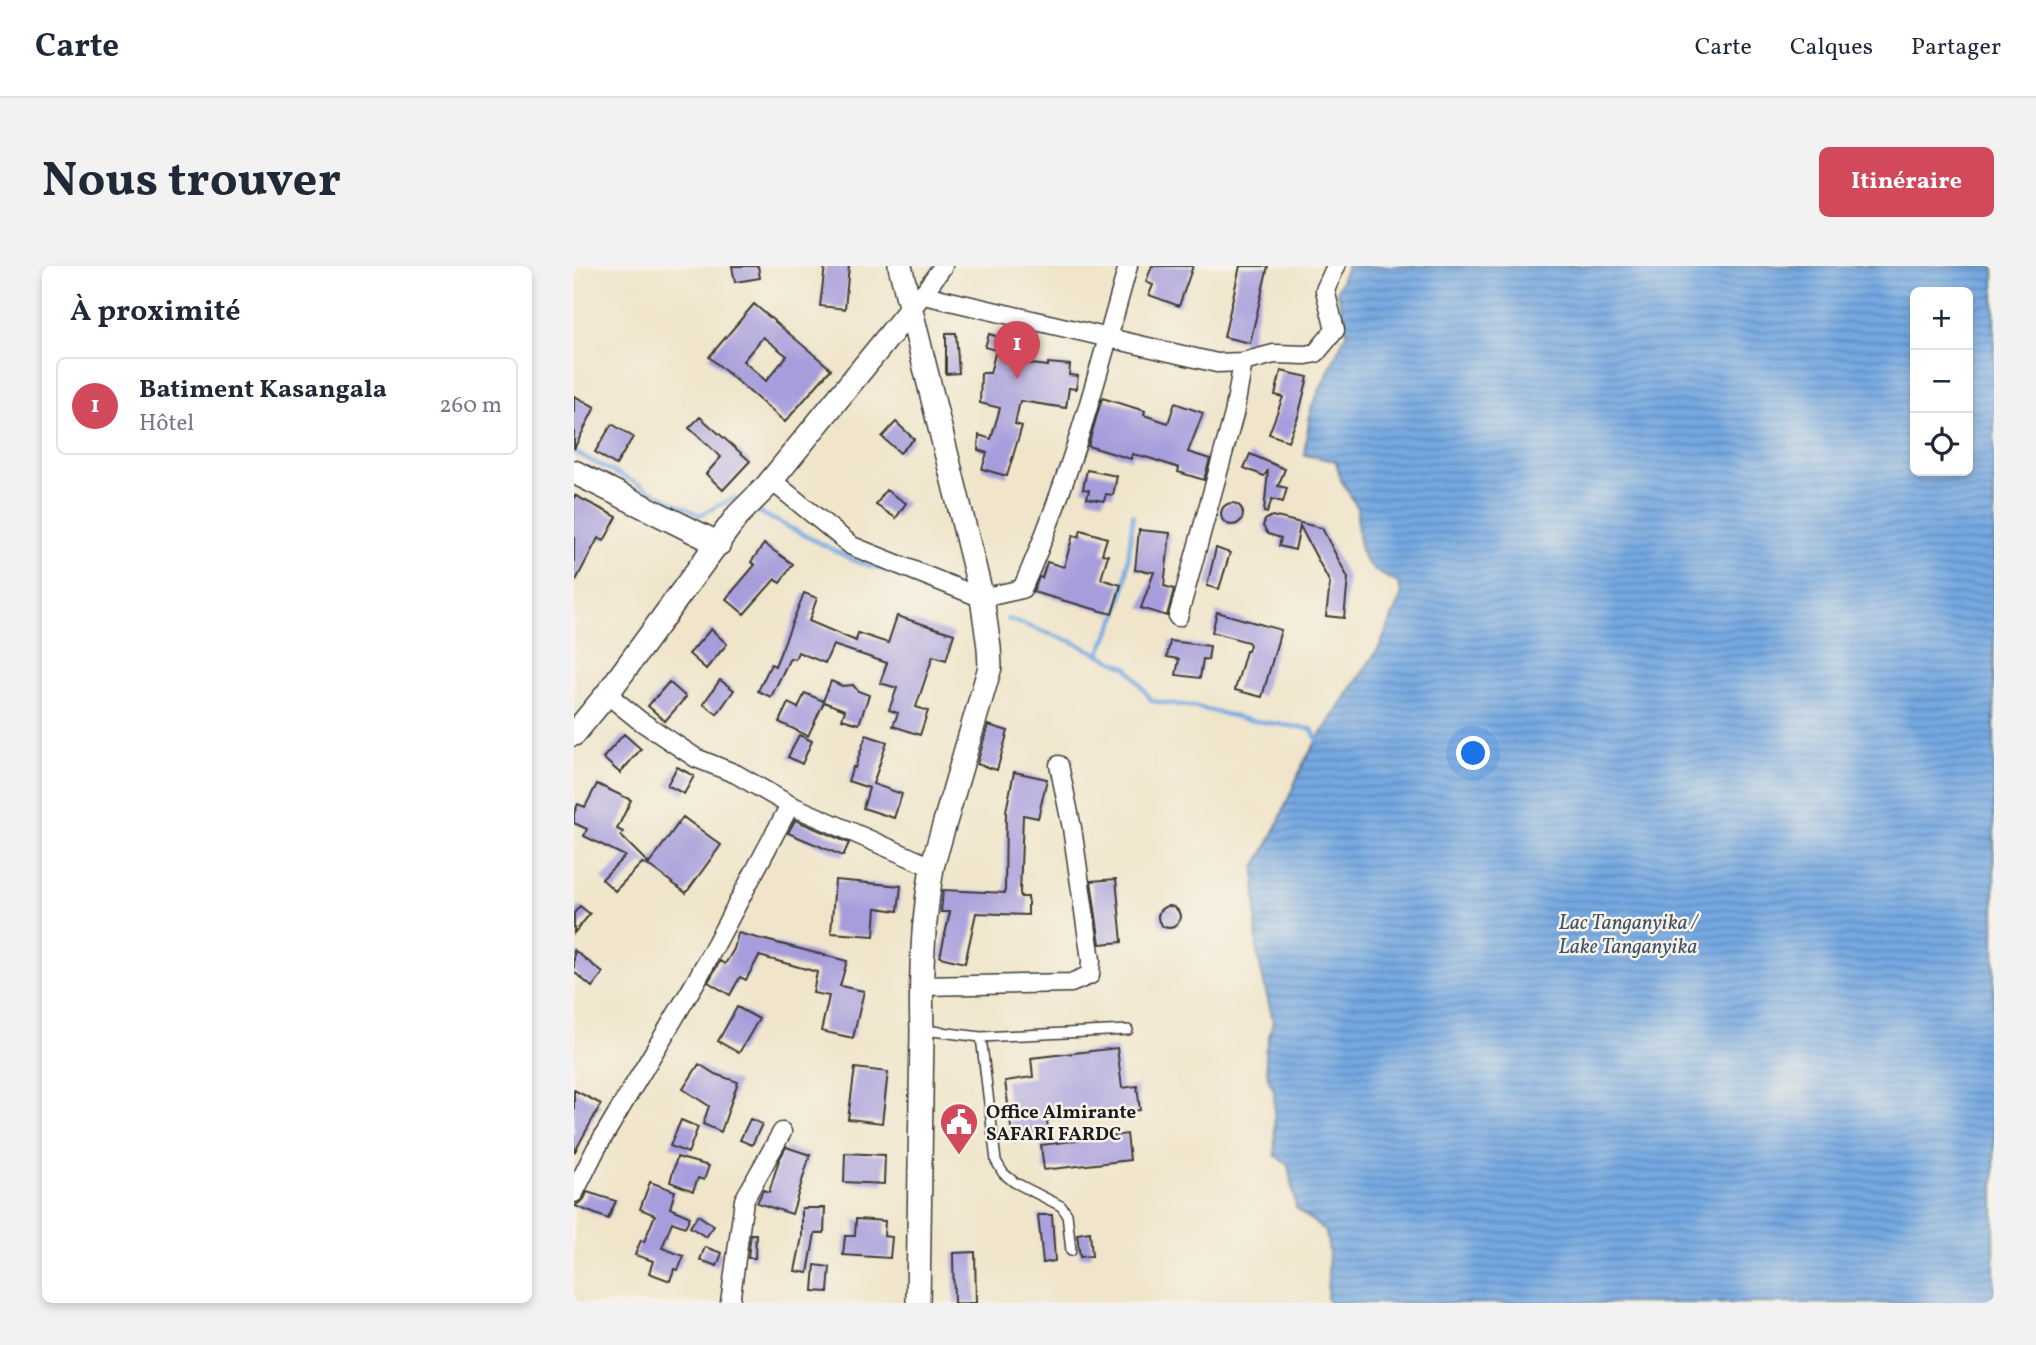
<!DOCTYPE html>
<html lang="fr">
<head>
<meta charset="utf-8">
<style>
	:root { --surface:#fff; --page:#f2f2f3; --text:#1f2937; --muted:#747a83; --line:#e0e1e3; --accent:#d1495b }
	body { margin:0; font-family:Vollkorn,serif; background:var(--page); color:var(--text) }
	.controls { position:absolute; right:21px; top:21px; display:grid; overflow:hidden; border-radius:10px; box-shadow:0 4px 10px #0003 }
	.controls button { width:63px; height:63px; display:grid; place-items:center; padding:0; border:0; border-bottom:2px solid var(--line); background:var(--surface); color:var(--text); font:35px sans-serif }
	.you { position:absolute; left:900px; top:488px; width:24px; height:24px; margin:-18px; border:5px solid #fff; border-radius:50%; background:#1a73e8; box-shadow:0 0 0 10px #1a73e833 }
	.badge { display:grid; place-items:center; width:46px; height:46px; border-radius:50%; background:var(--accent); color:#fff; font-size:23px; font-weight:700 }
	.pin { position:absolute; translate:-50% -58px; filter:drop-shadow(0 2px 4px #0008) }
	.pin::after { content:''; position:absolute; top:37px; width:24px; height:21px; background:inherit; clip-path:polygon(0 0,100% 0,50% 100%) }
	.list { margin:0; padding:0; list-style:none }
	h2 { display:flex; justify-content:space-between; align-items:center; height:91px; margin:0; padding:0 28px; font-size:30px }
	h2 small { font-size:23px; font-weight:400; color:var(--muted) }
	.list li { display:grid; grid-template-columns:46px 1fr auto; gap:21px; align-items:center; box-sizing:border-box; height:98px; margin:0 14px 14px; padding:0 14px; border:2px solid var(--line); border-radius:10px }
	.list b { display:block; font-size:26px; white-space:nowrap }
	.list p { margin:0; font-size:23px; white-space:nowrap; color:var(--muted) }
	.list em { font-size:23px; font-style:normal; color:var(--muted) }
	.icon { flex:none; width:38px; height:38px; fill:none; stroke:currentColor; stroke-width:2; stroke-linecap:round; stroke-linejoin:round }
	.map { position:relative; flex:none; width:1420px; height:1037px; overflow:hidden; border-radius:10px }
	header { display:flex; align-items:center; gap:42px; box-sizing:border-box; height:98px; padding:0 35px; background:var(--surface); border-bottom:2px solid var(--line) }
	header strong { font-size:33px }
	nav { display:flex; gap:38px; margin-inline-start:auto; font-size:24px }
	.intro { display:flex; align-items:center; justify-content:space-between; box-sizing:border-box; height:168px; padding:0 42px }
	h1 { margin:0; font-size:49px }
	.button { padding:18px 32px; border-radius:10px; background:var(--accent); color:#fff; font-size:24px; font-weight:700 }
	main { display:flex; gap:42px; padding:0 42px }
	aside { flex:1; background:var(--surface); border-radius:10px; box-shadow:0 4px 10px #0003 }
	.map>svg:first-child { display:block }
	.water { fill:url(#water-rules); stroke:#48627e; stroke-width:2; fill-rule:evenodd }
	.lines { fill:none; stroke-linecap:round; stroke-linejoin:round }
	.stream { stroke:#74a8e1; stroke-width:4.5 }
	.building { fill:#a79ddc; fill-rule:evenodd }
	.service-casing { stroke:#3c3a36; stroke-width:12 }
	.minor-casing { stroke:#3c3a36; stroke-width:21 }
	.tertiary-casing { stroke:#3c3a36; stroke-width:26 }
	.service { stroke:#fff; stroke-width:9 }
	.minor { stroke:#fff; stroke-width:18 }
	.tertiary { stroke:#fff; stroke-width:23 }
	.labels { text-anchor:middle; stroke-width:5; stroke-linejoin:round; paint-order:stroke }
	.poi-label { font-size:19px; font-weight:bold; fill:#1c1c1c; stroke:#f7f3e8; text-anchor:start }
	.water-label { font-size:21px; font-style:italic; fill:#3f546b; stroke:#f7f3e8 }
</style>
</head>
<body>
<header>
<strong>Carte</strong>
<nav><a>Carte</a><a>Calques</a><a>Partager</a></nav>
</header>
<div class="intro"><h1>Nous trouver</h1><a class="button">Itinéraire</a></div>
<main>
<aside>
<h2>À proximité<small></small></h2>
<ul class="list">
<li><span class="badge">1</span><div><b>Batiment Kasangala</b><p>Hôtel</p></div><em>260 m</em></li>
</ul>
</aside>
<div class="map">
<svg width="1420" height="1037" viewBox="0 0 1420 1037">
	<defs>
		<pattern id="water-rules" width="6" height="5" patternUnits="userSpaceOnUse" patternTransform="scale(1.75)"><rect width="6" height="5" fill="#74a8e1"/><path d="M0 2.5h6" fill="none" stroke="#5e88b6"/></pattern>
	</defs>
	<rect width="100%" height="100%" fill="#f7f3e8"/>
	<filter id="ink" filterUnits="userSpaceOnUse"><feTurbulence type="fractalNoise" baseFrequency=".0143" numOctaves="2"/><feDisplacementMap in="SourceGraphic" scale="14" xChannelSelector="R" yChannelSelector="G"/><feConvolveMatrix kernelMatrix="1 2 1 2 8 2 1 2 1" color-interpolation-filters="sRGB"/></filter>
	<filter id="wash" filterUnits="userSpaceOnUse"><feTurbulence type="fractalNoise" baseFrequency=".00686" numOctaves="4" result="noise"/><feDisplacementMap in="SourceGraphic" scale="28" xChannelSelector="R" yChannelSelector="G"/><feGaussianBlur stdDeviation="1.57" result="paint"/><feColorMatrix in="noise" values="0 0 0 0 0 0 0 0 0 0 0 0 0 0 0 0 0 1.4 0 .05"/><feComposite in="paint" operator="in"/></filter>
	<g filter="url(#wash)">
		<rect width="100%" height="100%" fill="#f0e5ca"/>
		<path class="water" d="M773,0H1420V1037H756L753,1032L755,986L752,966L722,942L714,899L701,889L700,824L694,812L691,786L699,755L683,687L681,601L698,571L729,498L743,474L806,380L828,328L824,317L801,305L792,296L787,284L784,269L783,241L767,214L762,195L730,189L737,142L773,66L763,25ZM1341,26H1394V205H1341Z"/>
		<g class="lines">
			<path class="stream" d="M0,186L126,249L160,232L168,237
				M179,243L283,296L330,310
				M371,326L387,334
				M434,353L499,376L554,402L578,435L622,441L675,454L738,463L743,474
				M525,388L544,347L552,314L559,249"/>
		</g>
		<g id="blocks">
			<path class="building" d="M158,0H184L186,12L161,16Z
				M251,0H275L271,43L246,40Z
				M578,0H619L605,40L575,29L579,19L572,16Z
				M666,0H694L676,77L650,71Z
				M180,38L257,103L211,156L135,91ZM189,71L213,90L192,115L169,95Z
				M372,67H382L385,107L372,108Z
				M415,68L448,78L442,96L474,100V97L496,99L495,109L504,110L502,123L495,122L492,142L446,135L441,158L448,160L433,210L408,203L413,187L404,184L405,169L417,173L426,142L406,137L407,107H416L422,84L411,81Z
				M707,105L734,111L724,151L714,175L695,168L709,131L701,129Z
				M0,130L21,141L0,183Z
				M528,132L571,145L570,149L594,157L601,137L629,147L614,186L636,193L630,214L604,206L605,202L575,192L558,188L557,193L514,180Z
				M126,151L176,195L149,224L132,208L147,191L115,162Z
				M322,156L340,173L326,187L308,171Z
				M38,158L59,171L42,199L21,186Z
				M676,188L711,203L704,220L713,222L709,236L698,233L693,247L690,246L694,204L690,210L670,202Z
				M513,204L543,210L539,229L532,228L530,235L513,232L515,224L509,223Z
				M312,224L332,237L322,252L302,239Z
				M0,229L43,251L30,275L24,272L0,318Z
				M647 248a11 11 0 1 1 22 0a11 11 0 1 1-22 0Z
				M698,250L748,262L774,312L770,352L752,350L756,317L726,260L721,284L705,280L707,272L694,268L689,260L691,254Z
				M507,264L533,272L528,288L534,289L527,313L547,319L538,348L459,326L465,311L468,312L473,296L490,301L499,269L505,271Z
				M565,264L596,267L590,320L600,323L593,350L567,342L580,306L561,304Z
				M190,278L219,298L206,317L201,313L170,348L152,333L181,299L177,296Z
				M642,282L656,287L645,323L633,320Z
				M230,327L243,332L235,355L282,375L284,367L314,377L323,350L380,368L372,394L359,390L342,441L354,445L346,469L319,460L324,447L315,444L323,422L306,417L313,397L259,379L251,397L224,386L221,393L216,392L197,431L184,425L197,398L201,400Z
				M643,346L707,364L688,431L661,424L672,385H674L676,379L674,376L638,366Z
				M137,363L153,378L132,403L115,388Z
				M596,375L636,380L634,394L629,393L626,412L602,409L605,393L593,391Z
				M146,414L160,424L143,448L129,438Z
				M257,415L268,420L279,419L284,425L295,429L285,458L268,453L271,444L250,436L234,470L205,456L214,437L224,442L231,427L249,435Z
				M95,416L112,431L91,455L74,440Z
				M414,459L434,465L423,504L403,498Z
				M50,468L67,483L46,507L29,492Z
				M225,469L238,475L228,498L214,491Z
				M292,469L313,476L299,518L328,528L320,552L289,542L295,522L274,515L279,501L281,502Z
				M103,501L120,510L110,528L93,519Z
				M440,506L473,513L464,552L449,549L446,627L447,631H454V649L402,647L391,697L366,691L376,646H367L369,624L431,627L432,545Z
				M23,518L57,534L43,563L49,566L47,570L75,598L109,551L147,579L112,627L77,601L68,597L41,625L28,613L51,590L10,570L13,563L0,557V547L4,538L11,541Z
				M221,554L275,577L269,590L214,567Z
				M542,613L548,676L526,678L517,615Z
				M261,614L327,620L324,645L302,642L300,670L257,667Z
				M584 651a11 11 0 1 1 22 0a11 11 0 1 1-22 0Z
				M6,640L16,648L0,667V647Z
				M164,667L273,695L266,720L290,725L279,772L247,765L255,730L239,727L243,706L185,690L172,714L166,711L156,729L134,716L146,695L151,698L160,683Z
				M0,684L29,707L18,721L0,706Z
				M163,741L185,753L165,787L144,775Z
				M543,782L548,822L563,820L566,844L473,854L475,873L439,877L431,815L459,811L457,792Z
				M125,798L141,808L164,816L147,866L129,858L135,840L109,823Z
				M281,802L314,806L308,857L274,853Z
				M0,824L27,838L0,887Z
				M176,853L188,858L178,879L166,874Z
				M107,854L124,861L114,887L96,880Z
				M553,868L556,894L470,904L467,879Z
				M212,881L236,889L218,948L183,937L189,924L195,926L205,894Z
				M271,887L311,889L310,918L270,916Z
				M103,891L135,900L130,914L124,912L119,925L96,916Z
				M76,916L101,925L96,942L116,951L111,961L98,956L88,982L110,990L104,1004L100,1003L96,1015L75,1007L79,995L61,989L67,974L70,976L81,949L66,943Z
				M13,926L42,935L34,953L1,940L10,933Z
				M228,942H251L250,967H241L234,1007L221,1005L228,971Z
				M124,949L140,960L132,971L116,961Z
				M464,949H478L481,995L469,997Z
				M282,953L311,955L310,970L318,971L316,992L269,989L271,970H281Z
				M516,966L518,990L506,991L503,968Z
				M177,968H182L181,992H174Z
				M131,981L148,987L143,1000L126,994Z
				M401,986L402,1037H380L379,987Z
				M241,999L256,1001L254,1026L239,1025Z"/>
		</g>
	</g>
	<g filter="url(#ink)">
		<use href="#blocks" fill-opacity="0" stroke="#3c3a36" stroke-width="2"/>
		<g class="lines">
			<g class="service-casing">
				<path id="service" d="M350,764L407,771L554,764
					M407,771L422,895L429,907L440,916L487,940L493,948L497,985"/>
			</g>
			<g class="minor-casing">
				<path id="minor" d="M350,29L643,97L669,96L700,88L732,89L742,87L761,64L751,24L762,0
					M343,36L369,0
					M197,214L278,280L408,332L448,323C494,220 524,109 554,0
					M604,351L660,148L669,96
					M33,428L65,454L122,492L162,508L216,539L358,601
					M347,720L497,717L516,709L517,694L498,562L485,499
					M0,927L22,883L121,717L216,539
					M156,1037L170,934L208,866"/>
			</g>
			<g class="tertiary-casing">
				<path id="tertiary" d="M326,0L408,332L415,381L416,401L358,601C349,655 346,709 348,764L344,1037
					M0,206L145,278
					M0,468L33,428L164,249L192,221L336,44"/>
			</g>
			<use href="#service" class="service"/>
			<use href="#minor" class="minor"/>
			<use href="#tertiary" class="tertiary"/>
		</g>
	</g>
	<defs>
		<g id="civic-pin" transform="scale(2.0125)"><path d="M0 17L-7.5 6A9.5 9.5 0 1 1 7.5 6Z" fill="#d1495b" stroke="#f7f3e8"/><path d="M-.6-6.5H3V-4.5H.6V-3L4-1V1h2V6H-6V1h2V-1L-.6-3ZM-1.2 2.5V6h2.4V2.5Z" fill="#fff"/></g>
	</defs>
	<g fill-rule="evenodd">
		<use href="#civic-pin" x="385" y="856"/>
	</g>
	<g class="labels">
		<g class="poi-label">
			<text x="412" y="852">Office Almirante<tspan x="412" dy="22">SAFARI FARDC</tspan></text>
		</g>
		<g class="water-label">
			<text x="1054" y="663">Lac Tanganyika /<tspan x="1054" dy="24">Lake Tanganyika</tspan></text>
		</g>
	</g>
</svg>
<div class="controls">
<button>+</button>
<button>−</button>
<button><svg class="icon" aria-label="locate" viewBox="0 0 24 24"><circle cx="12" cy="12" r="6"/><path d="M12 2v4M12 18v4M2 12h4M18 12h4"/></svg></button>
</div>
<div class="you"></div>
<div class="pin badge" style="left:443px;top:113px">1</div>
</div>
</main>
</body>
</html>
